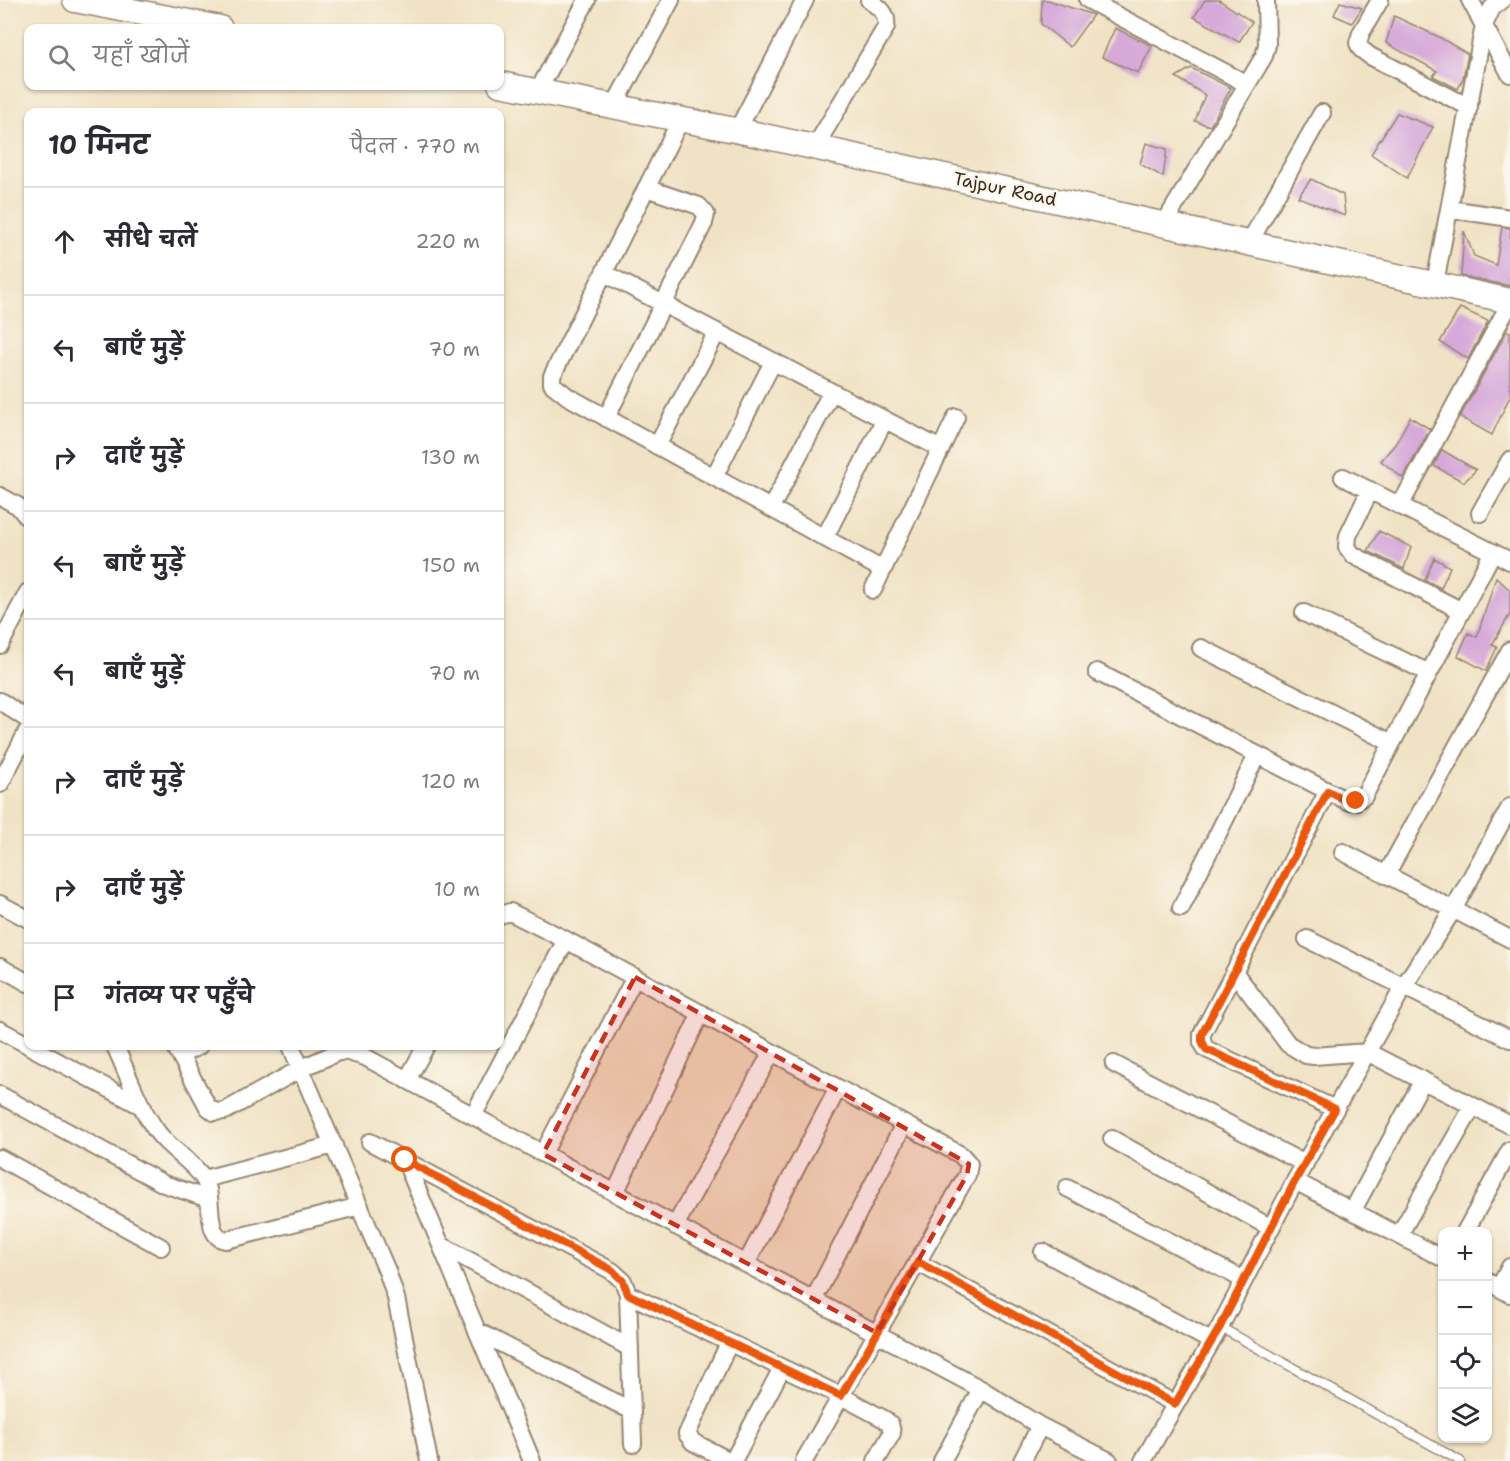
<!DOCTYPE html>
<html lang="hi">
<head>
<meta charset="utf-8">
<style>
	:root { --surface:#fff; --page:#f7f7f7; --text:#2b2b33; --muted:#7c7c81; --line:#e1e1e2 }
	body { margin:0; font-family:"Shantell Sans","Playpen Sans Deva",sans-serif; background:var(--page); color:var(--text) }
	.controls { position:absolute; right:18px; bottom:18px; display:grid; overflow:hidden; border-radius:12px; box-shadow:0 2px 4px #0004 }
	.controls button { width:54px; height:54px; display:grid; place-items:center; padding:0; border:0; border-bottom:2px solid var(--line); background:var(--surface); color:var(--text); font:30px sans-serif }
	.stop { position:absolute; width:18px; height:18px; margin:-14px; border:4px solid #ea580c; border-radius:50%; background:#fff }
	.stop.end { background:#ea580c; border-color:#fff; box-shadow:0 2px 6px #0008 }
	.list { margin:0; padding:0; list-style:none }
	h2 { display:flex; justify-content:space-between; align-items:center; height:78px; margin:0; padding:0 24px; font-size:26px }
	h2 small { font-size:20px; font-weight:400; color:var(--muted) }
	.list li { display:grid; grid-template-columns:39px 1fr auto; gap:18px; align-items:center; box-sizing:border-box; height:108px; padding:0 24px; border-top:2px solid var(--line) }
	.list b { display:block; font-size:22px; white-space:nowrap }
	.list em { font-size:20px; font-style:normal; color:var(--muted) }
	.icon { flex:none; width:33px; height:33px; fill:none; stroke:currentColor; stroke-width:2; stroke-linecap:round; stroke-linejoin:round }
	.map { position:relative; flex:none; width:1510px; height:1461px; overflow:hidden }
	.search { position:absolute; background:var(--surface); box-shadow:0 2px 4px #0004; left:24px; top:24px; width:480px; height:66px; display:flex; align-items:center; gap:15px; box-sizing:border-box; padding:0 21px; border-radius:12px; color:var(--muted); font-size:22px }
	.panel { position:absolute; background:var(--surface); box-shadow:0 2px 4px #0004; left:24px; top:108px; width:480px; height:942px; border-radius:12px }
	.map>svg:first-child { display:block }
	.building { fill:#d5a9d9 }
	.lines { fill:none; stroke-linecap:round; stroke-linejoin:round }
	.lane-casing { stroke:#968671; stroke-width:11 }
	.street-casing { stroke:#968671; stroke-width:20 }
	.secondary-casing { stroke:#968671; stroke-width:27 }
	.lane { stroke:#fff; stroke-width:8 }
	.street { stroke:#fff; stroke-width:16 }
	.secondary { stroke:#fff; stroke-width:24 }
	.route { stroke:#ea580c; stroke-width:8 }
	.marked { fill:#c8321e; fill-opacity:0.2; stroke:#c8321e; stroke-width:4.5; stroke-dasharray:12 8; stroke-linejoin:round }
	.labels { text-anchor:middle; stroke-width:5; stroke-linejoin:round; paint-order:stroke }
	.street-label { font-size:18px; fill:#3b2a1e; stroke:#fbf7ec }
</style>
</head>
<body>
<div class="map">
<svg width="1510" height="1461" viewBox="0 0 1510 1461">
	<rect width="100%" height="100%" fill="#fbf7ec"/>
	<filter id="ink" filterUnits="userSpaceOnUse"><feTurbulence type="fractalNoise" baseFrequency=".0167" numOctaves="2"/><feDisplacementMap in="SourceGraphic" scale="12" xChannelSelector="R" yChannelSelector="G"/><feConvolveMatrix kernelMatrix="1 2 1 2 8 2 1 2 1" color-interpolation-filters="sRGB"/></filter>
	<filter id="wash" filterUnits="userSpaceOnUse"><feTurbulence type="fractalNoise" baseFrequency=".008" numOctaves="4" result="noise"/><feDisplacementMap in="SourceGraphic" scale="24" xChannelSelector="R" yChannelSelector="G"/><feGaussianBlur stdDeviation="1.35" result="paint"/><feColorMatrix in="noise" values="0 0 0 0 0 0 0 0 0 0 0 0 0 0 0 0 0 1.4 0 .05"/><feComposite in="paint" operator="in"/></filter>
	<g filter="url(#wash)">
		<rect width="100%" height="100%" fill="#f0e2c4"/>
		<g id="blocks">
			<path class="building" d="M1042,0H1048L1093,15L1070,47L1041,24Z
				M1205,0H1219L1252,22L1239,42L1194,17Z
				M1340,2L1362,8L1352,23L1334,15Z
				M1394,16L1439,37L1468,54L1463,78L1458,89L1433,76L1437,71L1386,43Z
				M1115,28L1152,46L1138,73L1102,57Z
				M1191,68L1231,88L1210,126L1195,121L1205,95L1176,77Z
				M1397,113L1433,127L1407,178L1371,154Z
				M1146,143L1167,149L1163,177L1140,164Z
				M1311,179L1343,195L1345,216L1298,197Z
				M1502,227L1510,228V286L1461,276L1464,231L1474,256L1496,265Z
				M1460,308L1488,321L1468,359L1440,342Z
				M1507,331L1510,332V396L1492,435L1460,417Z
				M1410,417L1430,429L1403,478L1381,461L1396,443Z
				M1442,450L1476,470L1464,482L1434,466Z
				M1379,531L1411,547L1404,569L1368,551Z
				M1434,558L1450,567L1441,588L1425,580Z
				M1496,577L1510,590V614L1492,645L1497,647L1486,671L1458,656L1468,633L1477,637Z"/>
		</g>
	</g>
	<g filter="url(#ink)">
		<use href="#blocks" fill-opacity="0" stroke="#968671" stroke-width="1.5"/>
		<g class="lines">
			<g class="lane-casing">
				<path id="lane" d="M1220,1327L1460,1461"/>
			</g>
			<g class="street-casing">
				<path id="street" d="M1088,0L1247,84
					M1380,0L1361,33L1358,43L1361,49L1370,56L1469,107
					M1470,0L1510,74
					M538,91L587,0
					M614,106L671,0
					M681,119L552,376V384L567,396L883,570
					M737,131L805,0
					M815,147L886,27C888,13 880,8 869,0
					M1449,209L1510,218
					M1164,224L1264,56L1267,45L1266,0
					M1249,243L1322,113
					M604,273L941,449
					M1435,283L1484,25L1492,8L1502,0
					M606,418L704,223L706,214L699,206L646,188
					M657,446L717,332
					M714,477L773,362
					M1343,477L1510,561
					M1370,490L1348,536L1347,547L1353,555L1462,611
					M0,496L18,506L28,518
					M1400,506L1510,303
					M771,508L831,393
					M1480,513L1510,460
					M825,537L884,421
					M873,590L956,417
					M1304,613L1429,673
					M0,645L28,592
					M1201,648L1392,743
					M1097,672L1347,801H1356L1364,796L1493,552
					M0,701L28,720
					M0,784L28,730
					M1328,791L1202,1034V1042L1206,1049L1335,1109
					M1343,852L1510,939
					M1386,875L1510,650
					M0,904L28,919
					M1181,908L1257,755
					M500,915L510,912L566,940L961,1155L969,1164L967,1175L804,1461
					M1307,939L1510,1039
					M0,967L28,983
					M1235,973L1288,1044L1306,1055L1314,1056L1367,1052L1510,1125
					M0,1030L28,1045
					M29,1046L143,1107
					M115,1046C128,1074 139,1108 158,1133C171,1150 192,1161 204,1179C215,1196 203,1237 226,1240L360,1206
					M175,1046L208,1107L214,1112L225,1111L302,1068L338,1052H348L365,1057L746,1264L981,1389L1040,1426L1109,1461
					M291,1046L387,1271L396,1298L429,1461
					M180,1055L199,1046
					M1114,1064L1305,1164
					M407,1080L426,1046
					M0,1095L164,1184L209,1199
					M473,1116L566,940
					M1112,1139L1271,1228
					M370,1142L612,1271L623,1281L628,1294L633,1444
					M543,1154L635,977
					M0,1158L161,1247
					M405,1160L532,1461
					M204,1179L334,1145
					M1295,1181L1442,1258
					M1067,1188L1244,1280
					M615,1193L701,1013
					M1353,1210L1423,1080
					M675,1226L772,1052
					M1465,1232L1510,1150
					M1399,1235L1473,1106
					M441,1245L630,1348
					M1043,1252L1211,1341
					M917,1262L1175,1404
					M746,1264L838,1088
					M1488,1282L1510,1294
					M1499,1288L1510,1267
					M628,1294L841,1396L884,1419L890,1424L892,1433L876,1461
					M814,1299L904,1124
					M477,1331L632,1411
					M729,1343L687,1434L693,1442L730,1461
					M733,1461L782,1368
					M942,1461L981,1389
					M1022,1461L1040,1426
					M1143,1461L1220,1327L1295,1181L1404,986L1453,910L1510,807"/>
			</g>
			<g class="secondary-casing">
				<path id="secondary" d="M75,0L220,28
					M500,84L750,133L1510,301"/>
			</g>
			<use href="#lane" class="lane"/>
			<use href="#street" class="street"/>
			<use href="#secondary" class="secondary"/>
		</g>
	</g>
	<g class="lines" filter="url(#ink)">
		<path class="route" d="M405,1160L612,1270L623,1281L628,1294L841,1396L918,1262L1175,1404L1220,1327L1295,1181L1335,1109L1206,1049L1202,1041V1034L1328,791L1347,801H1356"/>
	</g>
	<path class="marked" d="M635,977L969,1164L967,1175L877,1333L543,1154Z"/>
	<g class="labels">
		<g class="street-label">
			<text transform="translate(1005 189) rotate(12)" y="6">Tajpur Road</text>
		</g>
	</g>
</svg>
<div class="controls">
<button>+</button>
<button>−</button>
<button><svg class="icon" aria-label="locate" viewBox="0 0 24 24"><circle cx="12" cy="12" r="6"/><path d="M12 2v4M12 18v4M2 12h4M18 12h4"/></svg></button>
<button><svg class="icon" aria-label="layers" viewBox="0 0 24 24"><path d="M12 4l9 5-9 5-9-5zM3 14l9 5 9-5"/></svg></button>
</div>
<div class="stop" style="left:405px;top:1160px"></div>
<div class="stop end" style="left:1356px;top:801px"></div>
<div class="search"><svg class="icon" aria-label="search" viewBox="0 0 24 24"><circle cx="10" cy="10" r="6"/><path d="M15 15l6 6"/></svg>यहाँ खोजें</div>
<section class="panel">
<h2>10 मिनट<small>पैदल · 770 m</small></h2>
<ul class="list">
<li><svg class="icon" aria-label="ahead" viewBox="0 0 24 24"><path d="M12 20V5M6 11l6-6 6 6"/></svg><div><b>सीधे चलें</b></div><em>220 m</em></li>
<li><svg class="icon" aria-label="left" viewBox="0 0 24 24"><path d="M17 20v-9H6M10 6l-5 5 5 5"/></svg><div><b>बाएँ मुड़ें</b></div><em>70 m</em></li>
<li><svg class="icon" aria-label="right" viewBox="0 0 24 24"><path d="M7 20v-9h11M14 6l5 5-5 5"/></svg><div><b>दाएँ मुड़ें</b></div><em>130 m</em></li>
<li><svg class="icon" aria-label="left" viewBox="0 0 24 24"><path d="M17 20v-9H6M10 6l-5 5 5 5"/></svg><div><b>बाएँ मुड़ें</b></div><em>150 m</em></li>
<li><svg class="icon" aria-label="left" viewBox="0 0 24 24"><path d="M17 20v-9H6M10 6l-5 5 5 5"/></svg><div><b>बाएँ मुड़ें</b></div><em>70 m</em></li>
<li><svg class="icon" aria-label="right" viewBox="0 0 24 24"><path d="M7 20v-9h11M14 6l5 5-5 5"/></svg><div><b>दाएँ मुड़ें</b></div><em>120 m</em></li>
<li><svg class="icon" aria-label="right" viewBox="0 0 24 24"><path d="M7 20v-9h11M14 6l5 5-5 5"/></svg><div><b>दाएँ मुड़ें</b></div><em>10 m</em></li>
<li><svg class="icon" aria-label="arrive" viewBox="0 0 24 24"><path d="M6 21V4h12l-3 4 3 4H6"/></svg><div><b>गंतव्य पर पहुँचे</b></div></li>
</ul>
</section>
</div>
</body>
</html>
